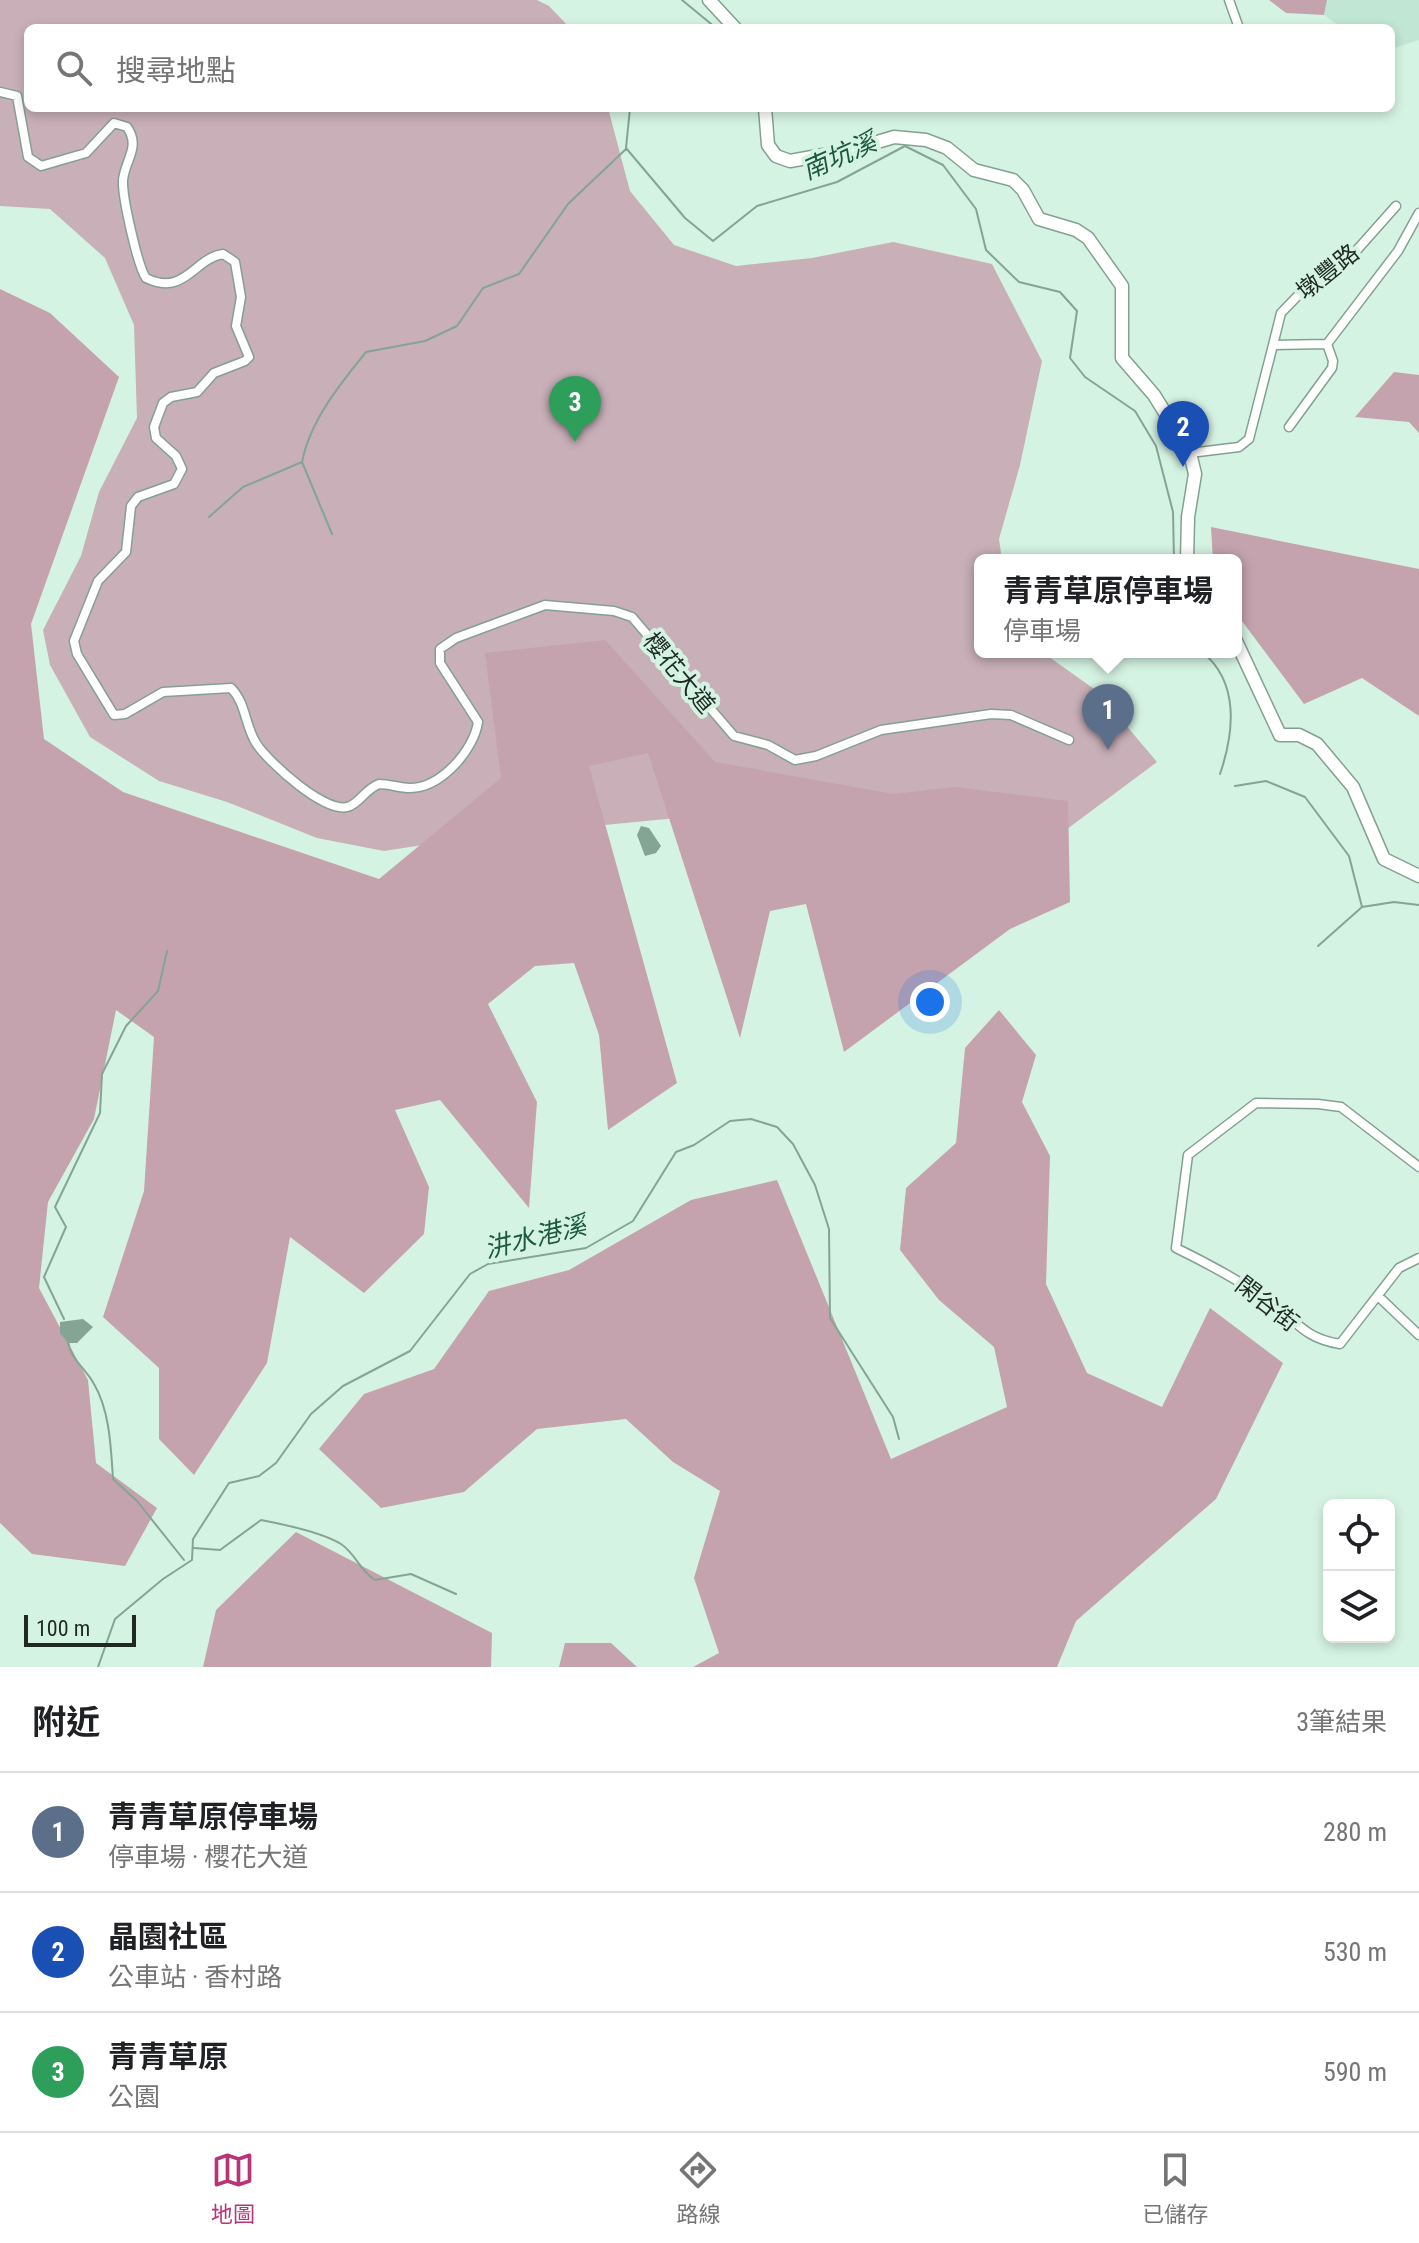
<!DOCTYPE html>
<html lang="zh-TW">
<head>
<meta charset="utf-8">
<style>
	:root { --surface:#fff; --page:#f6f6f6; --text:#202124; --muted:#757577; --line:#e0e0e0; --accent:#b93477 }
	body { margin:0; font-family:"Roboto Condensed","Noto Sans TC",sans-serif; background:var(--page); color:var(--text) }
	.controls { position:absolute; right:24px; bottom:24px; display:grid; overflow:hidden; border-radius:12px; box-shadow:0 4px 12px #0003 }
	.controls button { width:72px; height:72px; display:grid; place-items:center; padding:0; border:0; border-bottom:2px solid var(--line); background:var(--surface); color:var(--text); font:40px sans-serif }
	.scale { position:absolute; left:24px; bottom:20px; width:112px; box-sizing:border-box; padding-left:8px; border:4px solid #1f2a25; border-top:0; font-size:22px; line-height:28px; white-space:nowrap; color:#1f2a25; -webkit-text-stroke:6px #d5f3e3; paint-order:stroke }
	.you { position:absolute; left:930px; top:1002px; width:28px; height:28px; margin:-20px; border:6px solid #fff; border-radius:50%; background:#1a73e8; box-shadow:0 0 0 12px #1a73e833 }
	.badge { display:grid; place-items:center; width:52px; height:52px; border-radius:50%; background:var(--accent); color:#fff; font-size:26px; font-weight:700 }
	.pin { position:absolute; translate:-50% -66px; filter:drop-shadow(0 2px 4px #0008) }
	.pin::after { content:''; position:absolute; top:42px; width:28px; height:24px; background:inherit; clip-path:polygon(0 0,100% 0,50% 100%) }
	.popup { position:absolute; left:974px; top:554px; width:268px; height:104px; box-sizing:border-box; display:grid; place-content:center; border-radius:12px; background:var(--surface); filter:drop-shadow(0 2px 6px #0005); font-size:26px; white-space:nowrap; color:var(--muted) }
	.popup b { font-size:30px; color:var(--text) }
	.popup::after { content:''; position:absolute; left:50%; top:100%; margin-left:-16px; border:16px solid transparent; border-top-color:var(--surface) }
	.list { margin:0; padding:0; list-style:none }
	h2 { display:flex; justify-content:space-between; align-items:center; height:104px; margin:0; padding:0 32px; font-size:34px }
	h2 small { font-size:26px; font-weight:400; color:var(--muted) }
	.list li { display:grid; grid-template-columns:52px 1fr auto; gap:24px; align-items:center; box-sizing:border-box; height:120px; padding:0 32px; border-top:2px solid var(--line) }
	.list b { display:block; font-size:30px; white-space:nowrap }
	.list p { margin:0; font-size:26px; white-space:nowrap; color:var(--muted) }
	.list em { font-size:26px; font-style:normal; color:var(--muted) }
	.icon { flex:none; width:44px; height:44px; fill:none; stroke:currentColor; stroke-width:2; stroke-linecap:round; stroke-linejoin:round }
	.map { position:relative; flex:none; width:1419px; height:1667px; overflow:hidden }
	.search { position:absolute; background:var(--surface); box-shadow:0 4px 12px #0003; left:24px; right:24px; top:24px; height:88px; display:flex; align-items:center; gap:20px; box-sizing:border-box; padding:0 28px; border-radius:12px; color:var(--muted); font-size:30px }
	.sheet { height:464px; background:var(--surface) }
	nav { display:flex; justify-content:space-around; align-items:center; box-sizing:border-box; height:112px; border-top:2px solid var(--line); background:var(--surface); font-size:22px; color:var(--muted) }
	nav a { display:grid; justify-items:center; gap:4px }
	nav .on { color:var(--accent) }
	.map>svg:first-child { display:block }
	.built { fill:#c1e6d4 }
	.green { fill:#c8afb8 }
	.forest { fill:#c4a3af }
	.water { fill:#84a494 }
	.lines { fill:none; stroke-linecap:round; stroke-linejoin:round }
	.stream { stroke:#84a494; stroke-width:2 }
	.street-casing { stroke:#84a092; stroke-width:11 }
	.secondary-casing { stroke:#84a092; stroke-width:15 }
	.street { stroke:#fff; stroke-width:8 }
	.secondary { stroke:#fff; stroke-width:12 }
	.labels { text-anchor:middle; stroke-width:8; stroke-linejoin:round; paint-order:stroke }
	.street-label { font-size:24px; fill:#1f2a25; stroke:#d5f3e3 }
	.water-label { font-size:26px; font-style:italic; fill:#1d5840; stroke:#d5f3e3 }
</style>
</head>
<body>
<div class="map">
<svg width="1419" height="1667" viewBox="0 0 1419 1667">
	<rect width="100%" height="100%" fill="#d5f3e3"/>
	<path class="built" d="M1327,0H1419V40L1391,49V28H1342L1324,15Z"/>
	<path class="green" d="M0,0H537L549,6L570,28H28V108H608L630,191L674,245L736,266L812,258L893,242L992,264L1042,361L1020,465L999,539L1002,560H980V652H1042L1097,691L1157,762L1043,847L729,813L468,838L384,851L317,838L227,802L159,781L90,737L50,665L43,630L81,556L99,492L137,418L134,325L105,258L50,209L0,206Z"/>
	<path class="forest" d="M1269,0H1327L1324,15L1286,13Z
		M0,289L50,313L119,377L31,624L44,739L123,792L379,879L501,778L485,653L605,640L715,762L893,794L955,787L1068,801L1070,902L1010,929L844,1052L806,904L770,911L740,1038L648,753L589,766L677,1083L608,1130L599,1035L574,963L535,966L488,1004L537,1102L529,1208L440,1100L395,1110L429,1187L424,1234L364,1293L290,1237L267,1363L194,1475L159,1439V1368L103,1317L144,1191L154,1037L116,1010L94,1119L48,1202L39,1288L88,1380L96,1463L157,1508L125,1566L32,1554L0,1523Z
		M1394,372L1419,375V433L1409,422L1355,417Z
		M1211,527L1419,569V716L1362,678L1304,704L1236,613V560H1213Z
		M999,1010L1036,1055L1022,1102L1050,1156L1046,1284L1087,1373L1162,1407L1210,1308L1283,1363L1216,1499L1076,1621L1057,1667H693L719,1653L694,1578L720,1491L673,1462L626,1419L537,1429L464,1492L381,1508L319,1449L364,1394L434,1369L489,1291L569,1270L691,1200L777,1180L891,1459L1007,1407L994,1347L939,1300L900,1250L906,1188L956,1143L965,1048Z
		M296,1532L492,1633L491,1667H203L216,1610Z
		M565,1643H611L637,1667H559Z"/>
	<path class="water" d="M641,826L649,828L661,846L656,853L645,856L637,835Z
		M83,1319L93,1327L77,1343H68L60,1333V1322Z"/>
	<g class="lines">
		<path class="stream" d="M682,0L716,28
			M630,108L626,148L685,218L713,241L757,206L837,182L905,146L943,165L976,209L986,250L1019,282L1060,292L1077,311L1070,358L1085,377L1135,411L1156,446L1173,512L1174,560
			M302,462L332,534
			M209,517L243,487L302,462C310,421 340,384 366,352L425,341L457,326L483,288L519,274L568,204L626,149
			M1202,652C1240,682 1234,733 1220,774
			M1235,786L1266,781L1305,797L1349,856L1362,907L1394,902L1419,905
			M1318,946L1362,907
			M64,1319L44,1277L66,1227L55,1207L100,1113L102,1074L126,1026L158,991L167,951
			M68,1341C70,1359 86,1369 94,1384C110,1411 111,1449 113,1479L137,1501L184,1560
			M194,1548L220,1550L261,1520C282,1524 323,1533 341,1544C356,1554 359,1570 375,1580L411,1574L456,1594
			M98,1667L115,1619L163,1579L192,1560L193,1539L229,1483L259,1476L276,1463L311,1414L343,1386L410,1351L470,1274L488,1264L586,1248L633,1221L676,1152L694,1145L730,1121L751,1119L777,1127L793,1144L815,1185L829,1229L830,1318L893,1417L899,1439"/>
		<g class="street-casing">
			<path id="street" d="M1229,0L1239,28
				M0,92L17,96L28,157L41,166L86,153L114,123L127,127C141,147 125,160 123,180C122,197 138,267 146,278C185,297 194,258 223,254L235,262L241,297L236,326L249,357L245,361L214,373L197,392L171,397L163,403L154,427L156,438L176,456L182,469L174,484L138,497L131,506L126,552L98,581L74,641L77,654L114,715L125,714L163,692L231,688C246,703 245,726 256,743C267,761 328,817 350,806C361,801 366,789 379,784C390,784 399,788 410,788C441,788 474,750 478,722L440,663V649L456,638L545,605L614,611L632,617L734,736L768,745L795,760L816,756L881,730L991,714L1011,715L1069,740
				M1273,345L1281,313L1315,278L1356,251L1396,206
				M1289,427L1332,368L1333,361L1327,344
				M1190,453L1239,447L1249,439L1273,345L1327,344L1398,251L1419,213
				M1419,1167L1341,1107L1318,1104L1256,1103L1188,1155L1176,1248C1209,1264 1238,1280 1268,1300C1296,1319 1302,1338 1340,1344L1399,1268L1419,1258
				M1378,1296L1419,1335"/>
		</g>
		<g class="secondary-casing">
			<path id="secondary" d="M709,0L735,28
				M765,108L768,145L776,156L790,161L851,150L894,137L926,140L947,148L974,170L1013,180L1023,190L1039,219L1076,230L1088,238L1122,286V358L1154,395L1190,453L1195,474L1188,517L1187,560
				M1236,641L1280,735H1299L1317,744L1353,787L1384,859L1419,876"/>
		</g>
		<use href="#street" class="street"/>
		<use href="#secondary" class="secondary"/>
	</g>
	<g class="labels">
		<g class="street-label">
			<text transform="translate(1328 272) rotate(-39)" y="8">墩豐路</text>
			<text transform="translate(679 673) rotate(50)" y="8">櫻花大道</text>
			<text transform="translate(1267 1304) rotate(38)" y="8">閑谷街</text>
		</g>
		<g class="water-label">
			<text transform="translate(839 156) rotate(-24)" y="9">南坑溪</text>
			<text transform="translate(535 1237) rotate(-14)" y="9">汫水港溪</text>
		</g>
	</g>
</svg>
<div class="controls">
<button><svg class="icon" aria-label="locate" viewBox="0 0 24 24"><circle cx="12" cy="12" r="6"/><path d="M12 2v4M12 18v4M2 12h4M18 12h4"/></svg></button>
<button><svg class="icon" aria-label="layers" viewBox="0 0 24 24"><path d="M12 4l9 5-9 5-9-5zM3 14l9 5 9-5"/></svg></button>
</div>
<div class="scale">100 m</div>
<div class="you"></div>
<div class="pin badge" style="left:1108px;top:750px;background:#5c6f8a">1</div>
<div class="popup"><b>青青草原停車場</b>停車場</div>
<div class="pin badge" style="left:1183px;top:467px;background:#1a4fb4">2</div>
<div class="pin badge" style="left:575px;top:442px;background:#2e9e5b">3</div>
<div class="search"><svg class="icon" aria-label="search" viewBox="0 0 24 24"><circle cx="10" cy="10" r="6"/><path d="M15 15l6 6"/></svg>搜尋地點</div>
</div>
<section class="sheet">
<h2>附近<small>3筆結果</small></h2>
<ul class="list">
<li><span class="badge" style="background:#5c6f8a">1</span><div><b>青青草原停車場</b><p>停車場 · 櫻花大道</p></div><em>280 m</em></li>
<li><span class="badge" style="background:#1a4fb4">2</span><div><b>晶園社區</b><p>公車站 · 香村路</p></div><em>530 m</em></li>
<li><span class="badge" style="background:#2e9e5b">3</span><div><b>青青草原</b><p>公園</p></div><em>590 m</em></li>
</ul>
</section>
<nav>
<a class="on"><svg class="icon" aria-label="map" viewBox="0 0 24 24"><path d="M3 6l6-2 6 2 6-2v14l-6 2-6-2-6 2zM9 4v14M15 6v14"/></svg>地圖</a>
<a><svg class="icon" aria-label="directions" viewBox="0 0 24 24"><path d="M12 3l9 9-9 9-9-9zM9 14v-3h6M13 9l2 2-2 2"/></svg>路線</a>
<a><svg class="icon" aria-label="saved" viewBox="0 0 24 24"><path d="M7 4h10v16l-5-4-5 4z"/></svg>已儲存</a>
</nav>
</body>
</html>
